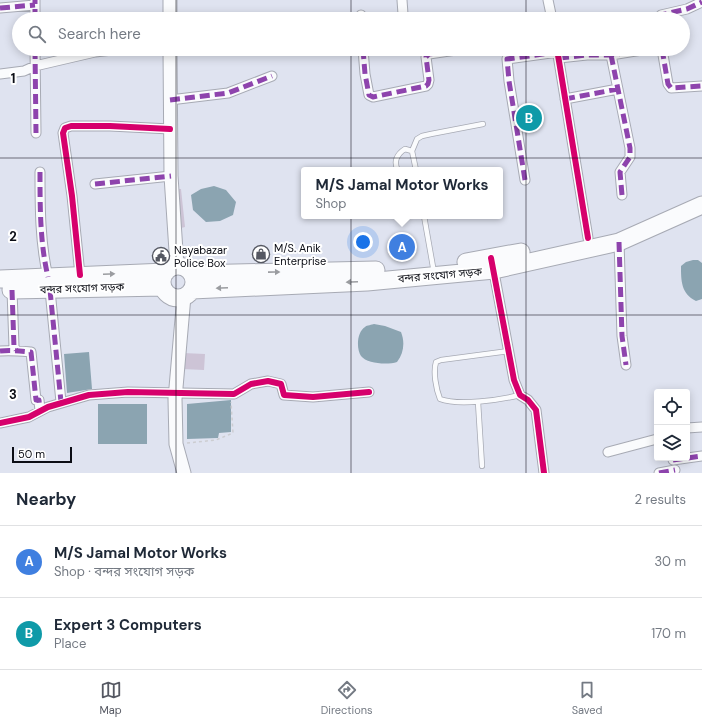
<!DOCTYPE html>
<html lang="en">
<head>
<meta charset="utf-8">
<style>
	:root { --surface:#fff; --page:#f6f6f7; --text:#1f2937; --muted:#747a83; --line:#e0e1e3; --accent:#555862 }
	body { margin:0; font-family:"DM Sans","Noto Sans Bengali",sans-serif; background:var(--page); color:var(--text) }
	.controls { position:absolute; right:12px; bottom:12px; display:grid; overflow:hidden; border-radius:4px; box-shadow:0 2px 10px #0003 }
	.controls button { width:36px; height:36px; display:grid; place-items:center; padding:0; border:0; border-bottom:1px solid var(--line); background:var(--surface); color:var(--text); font:20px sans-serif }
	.scale { position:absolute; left:12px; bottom:10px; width:60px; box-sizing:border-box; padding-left:4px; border:2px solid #0b0d15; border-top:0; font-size:11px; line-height:14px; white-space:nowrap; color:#0b0d15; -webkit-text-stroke:3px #fff; paint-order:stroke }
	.you { position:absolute; left:363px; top:242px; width:14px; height:14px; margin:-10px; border:3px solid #fff; border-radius:50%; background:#1a73e8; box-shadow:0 0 0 6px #1a73e833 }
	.badge { display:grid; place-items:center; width:26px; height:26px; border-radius:50%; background:var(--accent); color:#fff; font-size:13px; font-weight:700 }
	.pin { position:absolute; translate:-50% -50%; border:2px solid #fff; box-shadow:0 1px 4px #0006 }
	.popup { position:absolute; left:301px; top:167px; width:202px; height:52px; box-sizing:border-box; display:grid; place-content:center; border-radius:4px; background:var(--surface); filter:drop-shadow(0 1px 3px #0005); font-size:13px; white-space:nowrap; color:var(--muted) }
	.popup b { font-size:15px; color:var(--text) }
	.popup::after { content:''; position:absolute; left:50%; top:100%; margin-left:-8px; border:8px solid transparent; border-top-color:var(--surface) }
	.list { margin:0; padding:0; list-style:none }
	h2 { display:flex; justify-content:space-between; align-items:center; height:52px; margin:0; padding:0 16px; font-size:17px }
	h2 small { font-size:13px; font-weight:400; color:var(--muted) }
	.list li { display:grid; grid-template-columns:26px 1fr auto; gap:12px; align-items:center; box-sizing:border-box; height:72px; padding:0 16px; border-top:1px solid var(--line) }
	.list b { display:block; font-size:15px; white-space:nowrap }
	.list p { margin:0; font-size:13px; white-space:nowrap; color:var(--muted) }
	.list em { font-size:13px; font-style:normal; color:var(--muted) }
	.icon { flex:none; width:22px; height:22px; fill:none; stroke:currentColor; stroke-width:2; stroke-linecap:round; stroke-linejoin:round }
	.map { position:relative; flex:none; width:702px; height:473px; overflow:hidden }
	.search { position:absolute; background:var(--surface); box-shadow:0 2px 10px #0003; left:12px; right:12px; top:12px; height:44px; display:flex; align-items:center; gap:10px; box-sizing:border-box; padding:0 14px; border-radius:22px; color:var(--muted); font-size:15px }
	.sheet { height:196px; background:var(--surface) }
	nav { display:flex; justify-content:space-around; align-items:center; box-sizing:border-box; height:56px; border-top:1px solid var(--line); background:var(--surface); font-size:11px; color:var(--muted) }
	nav a { display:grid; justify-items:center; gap:2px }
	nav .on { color:var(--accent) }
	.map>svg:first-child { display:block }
	.green { fill:#cdc4d6 }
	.water { fill:#8ba4b1 }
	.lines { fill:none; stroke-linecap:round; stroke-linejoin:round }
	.lane-casing { stroke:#a7aab4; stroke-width:6 }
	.street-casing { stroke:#a7aab4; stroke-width:11 }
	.secondary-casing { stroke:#a7aab4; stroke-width:15 }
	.highway-casing { stroke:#a7aab4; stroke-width:19 }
	.path { stroke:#cccdd1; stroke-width:1.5; stroke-dasharray:3 3; stroke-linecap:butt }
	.lane { stroke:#fafbfd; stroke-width:4.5 }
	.street { stroke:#fafbfd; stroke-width:9 }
	.secondary { stroke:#fafbfd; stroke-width:13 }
	.highway { stroke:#fafbfd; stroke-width:17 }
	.quiet { stroke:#8e44ad; stroke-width:5; stroke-dasharray:10 5; stroke-linecap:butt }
	.cycleway-casing { stroke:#fff; stroke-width:8 }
	.cycleway { stroke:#d6006c; stroke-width:6 }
	.oneway { fill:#9a9ca0 }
	.grid { fill:none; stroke:#0b0d15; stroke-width:1; stroke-opacity:0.55 }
	.labels { text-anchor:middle; stroke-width:4; stroke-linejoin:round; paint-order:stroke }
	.poi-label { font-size:11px; fill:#0b0d15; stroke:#fff; text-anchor:start }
	.street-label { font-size:11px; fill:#0b0d15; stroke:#fff }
	.grid-label { font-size:13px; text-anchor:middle; font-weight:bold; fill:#0b0d15; stroke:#fff; stroke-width:4; stroke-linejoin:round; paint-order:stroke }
</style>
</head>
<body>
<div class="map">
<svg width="702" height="473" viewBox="0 0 702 473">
	<rect width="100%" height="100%" fill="#dfe3f0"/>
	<path class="green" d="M177,189H181L185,227L181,228Z
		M183,353L205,354L204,370L182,369Z"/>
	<path class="water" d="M214,186L226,190L236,202L233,215L220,221L206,222L193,210L191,195L201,189Z
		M693,260H698L702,263V299L696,301C681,294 681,280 681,266L686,262Z
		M374,324L385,326L401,332C405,342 404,353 397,362C388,365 367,364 361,356C356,348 357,332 365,327C367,325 372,325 374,324Z
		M89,352L92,389L67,393L64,354Z
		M231,400V432L219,433L218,438L187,439V404Z
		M98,404H147V444H98Z"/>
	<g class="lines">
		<g class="lane-casing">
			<path id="lane" d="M398,170C393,162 397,154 405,149L412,151
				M416,170L412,151L417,139L422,136L431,134L483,124
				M424,216L433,267
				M509,351L441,360L436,362C433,372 436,389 440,399C459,406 500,400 520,395
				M478,402L482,466"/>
		</g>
		<g class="street-casing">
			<path id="street" d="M402,0L403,14
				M548,0L552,19
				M0,8L35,5
				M361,15V19
				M35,19V0
				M660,19L661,15L687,9L702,2
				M35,49L36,133
				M363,49L365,74L369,95L373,97L426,86L428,84L429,80L426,57L429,54L463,49
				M557,49L588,238
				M662,49L668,84L671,88L702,86
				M611,55L630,148V157L620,172L622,195
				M559,58L587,55H611L648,49
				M0,74L24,71L35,66L95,52L121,49
				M565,99L618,89
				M170,100L228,93L272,76
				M40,172C40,207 40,243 48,277
				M525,180L509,81L507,59L558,52
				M95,184L171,176
				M619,242L622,336L626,365
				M493,267L514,380L520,395L528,400L536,410L544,473
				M80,275L72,196L63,133L65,128L71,126H110L170,129
				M12,290L14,347L16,350
				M50,290L61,402
				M0,351C11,350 20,351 31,352L36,400H39L40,411
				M0,423L29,417L48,407L89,395L128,392L234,394L251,384L268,381L281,384L284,395L313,397L369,392
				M687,428L702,427
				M608,452L657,439
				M673,460L702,456
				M659,473L675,470"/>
		</g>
		<g class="secondary-casing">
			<path id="secondary" d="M170,0V19
				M170,49L171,176L177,266
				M184,473L176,444L175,399L184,296"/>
		</g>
		<g class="highway-casing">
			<path id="highway" d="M466,262L521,252
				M162 282a16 16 0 1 1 32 0a16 16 0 1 1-32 0Z
				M193,274L376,270
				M0,279L166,272
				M11,290L163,287
				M192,290L367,282L494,270L619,242L702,205"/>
		</g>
		<path class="path" d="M187,443L216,440L233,433L231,402"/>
		<use href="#lane" class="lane"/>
		<use href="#street" class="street"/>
		<use href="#secondary" class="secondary"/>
		<use href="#highway" class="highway"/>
		<path class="quiet" d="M0,8L35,5
			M361,15V19
			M35,19V0
			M660,19L661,15L687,9L702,2
			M35,49L36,133
			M363,49L365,74L369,95L373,97L426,86L428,84L429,80L426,57L429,54L463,49
			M662,49L668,84L671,88L702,86
			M611,55L630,148V157L620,172L622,195
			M559,58L587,55H611L648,49
			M565,99L618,89
			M170,100L228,93L272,76
			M40,172C40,207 40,243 48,277
			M525,180L509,81L507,59L558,52
			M95,184L171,176
			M619,242L622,336L626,365
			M12,290L14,347L16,350
			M50,290L61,402
			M0,351C11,350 20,351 31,352L36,400H39L40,411
			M673,460L702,456
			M659,473L675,470"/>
		<g class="cycleway-casing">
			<path id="cycleway" d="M557,49L588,238
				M491,258L514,380L520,395L528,400L536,410L544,473
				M80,275L72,196L63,133L65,128L71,126H110L170,129
				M0,423L29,417L48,407L89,395L128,392L234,394L251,384L268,381L281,384L284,395L313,397L369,392"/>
		</g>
		<use href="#cycleway" class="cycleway"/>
	</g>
	<defs><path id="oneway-solid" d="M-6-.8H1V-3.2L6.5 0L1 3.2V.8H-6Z"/></defs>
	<g class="oneway">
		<use href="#oneway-solid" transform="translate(274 272) rotate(-1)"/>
		<use href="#oneway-solid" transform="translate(109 274) rotate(-2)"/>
		<use href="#oneway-solid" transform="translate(352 282) rotate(177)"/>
		<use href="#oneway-solid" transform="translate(222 288) rotate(177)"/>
	</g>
	<path class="grid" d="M176,0V19M351,0V19M526,0V19M176,49V473M351,49V473M526,49V473M0,158H702M0,315H702"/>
	<defs>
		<g id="shop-ring" transform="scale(0.9)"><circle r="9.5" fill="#fff" stroke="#555862" stroke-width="1.5"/><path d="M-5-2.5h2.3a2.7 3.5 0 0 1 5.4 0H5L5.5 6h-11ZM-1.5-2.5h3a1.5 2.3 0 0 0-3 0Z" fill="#555862"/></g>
		<g id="civic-ring" transform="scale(0.9)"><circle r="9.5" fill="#fff" stroke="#555862" stroke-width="1.5"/><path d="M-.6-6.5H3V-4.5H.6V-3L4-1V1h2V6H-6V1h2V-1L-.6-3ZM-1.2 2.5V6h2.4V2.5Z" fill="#555862"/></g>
	</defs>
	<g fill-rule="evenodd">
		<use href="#shop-ring" x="261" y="254"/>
		<use href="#civic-ring" x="161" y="256"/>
	</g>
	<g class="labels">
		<g class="poi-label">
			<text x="274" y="252">M/S. Anik<tspan x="274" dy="13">Enterprise</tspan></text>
			<text x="174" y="254">Nayabazar<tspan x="174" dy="13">Police Box</tspan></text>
		</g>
		<g class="street-label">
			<text transform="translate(440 275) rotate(-5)" y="4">বন্দর সংযোগ সড়ক</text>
			<text transform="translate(82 288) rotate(-2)" y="4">বন্দর সংযোগ সড়ক</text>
		</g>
	</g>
	<g class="grid-label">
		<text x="13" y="83">1</text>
		<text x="13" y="241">2</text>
		<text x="13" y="399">3</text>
	</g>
</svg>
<div class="controls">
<button><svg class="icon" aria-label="locate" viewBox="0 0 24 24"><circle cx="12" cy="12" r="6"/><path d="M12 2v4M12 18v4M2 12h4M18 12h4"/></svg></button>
<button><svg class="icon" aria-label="layers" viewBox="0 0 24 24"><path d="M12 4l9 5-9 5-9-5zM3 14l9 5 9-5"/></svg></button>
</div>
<div class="scale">50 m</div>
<div class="you"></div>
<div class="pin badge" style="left:402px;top:247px;background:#3f7fe0">A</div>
<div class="popup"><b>M/S Jamal Motor Works</b>Shop</div>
<div class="pin badge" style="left:529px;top:118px;background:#0f9aa8">B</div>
<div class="search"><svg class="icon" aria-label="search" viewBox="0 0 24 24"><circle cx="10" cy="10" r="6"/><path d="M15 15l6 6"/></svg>Search here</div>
</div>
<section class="sheet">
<h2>Nearby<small>2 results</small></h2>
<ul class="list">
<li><span class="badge" style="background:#3f7fe0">A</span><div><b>M/S Jamal Motor Works</b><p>Shop · বন্দর সংযোগ সড়ক</p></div><em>30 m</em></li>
<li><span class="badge" style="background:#0f9aa8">B</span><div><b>Expert 3 Computers</b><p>Place</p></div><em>170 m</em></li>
</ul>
</section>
<nav>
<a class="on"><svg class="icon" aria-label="map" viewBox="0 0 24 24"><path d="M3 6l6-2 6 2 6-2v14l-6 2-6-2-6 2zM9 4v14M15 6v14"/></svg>Map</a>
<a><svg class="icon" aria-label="directions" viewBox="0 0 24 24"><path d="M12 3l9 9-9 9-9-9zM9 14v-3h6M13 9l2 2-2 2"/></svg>Directions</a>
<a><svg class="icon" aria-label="saved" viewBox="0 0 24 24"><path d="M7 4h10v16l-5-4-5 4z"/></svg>Saved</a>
</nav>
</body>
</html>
